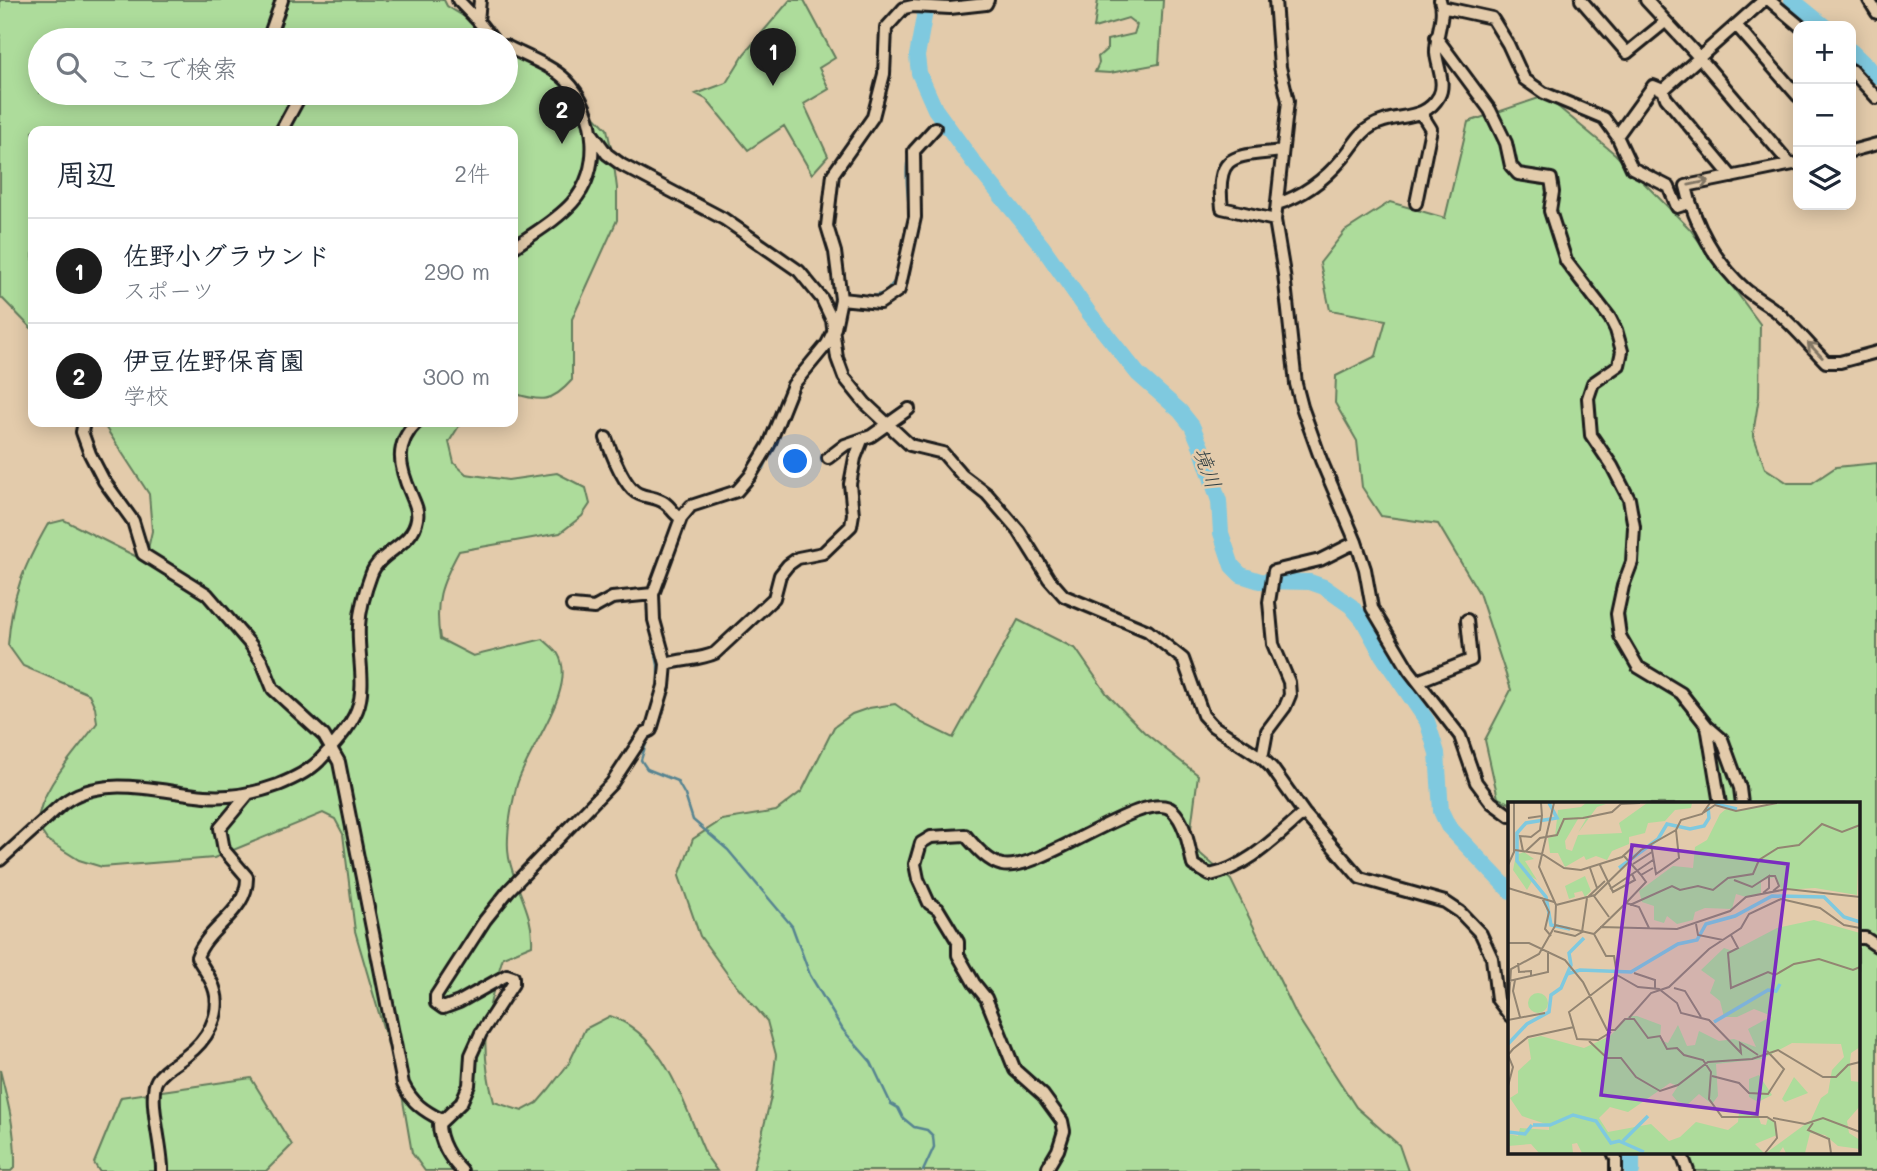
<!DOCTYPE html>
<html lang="ja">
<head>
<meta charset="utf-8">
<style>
	:root { --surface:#fff; --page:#f6f6f7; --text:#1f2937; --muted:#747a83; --line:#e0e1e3; --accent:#1c1c1c }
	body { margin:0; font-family:Mali,"Klee One",sans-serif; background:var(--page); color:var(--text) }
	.controls { position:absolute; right:21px; top:21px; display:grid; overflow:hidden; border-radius:14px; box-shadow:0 4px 18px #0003 }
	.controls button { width:63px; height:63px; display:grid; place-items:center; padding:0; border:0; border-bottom:2px solid var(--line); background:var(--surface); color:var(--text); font:35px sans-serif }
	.you { position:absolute; left:796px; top:462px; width:24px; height:24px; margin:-18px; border:5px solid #fff; border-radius:50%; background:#1a73e8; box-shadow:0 0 0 10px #1a73e833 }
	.badge { display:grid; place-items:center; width:46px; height:46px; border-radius:50%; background:var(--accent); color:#fff; font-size:23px; font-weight:700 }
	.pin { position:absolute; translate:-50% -58px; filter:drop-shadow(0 2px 4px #0008) }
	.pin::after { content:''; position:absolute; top:37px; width:24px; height:21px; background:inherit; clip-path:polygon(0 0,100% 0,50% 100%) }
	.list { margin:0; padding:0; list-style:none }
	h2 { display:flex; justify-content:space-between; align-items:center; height:91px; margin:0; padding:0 28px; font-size:30px }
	h2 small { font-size:23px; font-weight:400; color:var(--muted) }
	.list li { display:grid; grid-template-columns:46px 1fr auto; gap:21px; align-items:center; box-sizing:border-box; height:105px; padding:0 28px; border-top:2px solid var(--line) }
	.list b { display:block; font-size:26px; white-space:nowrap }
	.list p { margin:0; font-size:23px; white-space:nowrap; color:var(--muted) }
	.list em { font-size:23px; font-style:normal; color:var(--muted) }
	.icon { flex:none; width:38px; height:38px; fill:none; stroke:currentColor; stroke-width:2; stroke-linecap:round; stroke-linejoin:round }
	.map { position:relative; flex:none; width:1877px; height:1171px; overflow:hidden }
	.search { position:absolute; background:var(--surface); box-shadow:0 4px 18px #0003; left:28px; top:28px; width:490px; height:77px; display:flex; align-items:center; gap:18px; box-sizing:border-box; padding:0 24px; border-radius:38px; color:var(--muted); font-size:26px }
	.panel { position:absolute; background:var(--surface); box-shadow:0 4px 18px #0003; left:28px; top:126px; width:490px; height:301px; border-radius:14px }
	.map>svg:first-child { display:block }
	.green { fill:#addc9b; stroke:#647c5c; stroke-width:2 }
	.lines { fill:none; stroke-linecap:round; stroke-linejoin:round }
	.stream { stroke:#578491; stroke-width:2.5 }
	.river { stroke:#7fc9df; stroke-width:16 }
	.minor-casing { stroke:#1c1c1c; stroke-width:16 }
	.minor { stroke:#e3cbab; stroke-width:10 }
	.oneway { stroke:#807464 }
	.labels { text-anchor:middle; stroke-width:5; stroke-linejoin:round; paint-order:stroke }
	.water-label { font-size:21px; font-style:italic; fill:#303f43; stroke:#e3cbab }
	.inset-river { fill:none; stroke:#7fc9df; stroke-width:3.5 }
	.inset-road { fill:none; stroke:#938572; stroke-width:2 }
	.view { fill:#7b2cbf; fill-opacity:0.15; stroke:#7b2cbf; stroke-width:3.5 }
	.inset-edge { fill:none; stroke:#1c1c1c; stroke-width:3.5 }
</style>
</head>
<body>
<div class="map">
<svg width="1877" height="1171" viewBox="0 0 1877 1171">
	<rect width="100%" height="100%" fill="#e3cbab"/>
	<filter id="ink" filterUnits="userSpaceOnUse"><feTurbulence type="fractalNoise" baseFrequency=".0143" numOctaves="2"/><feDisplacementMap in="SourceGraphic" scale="14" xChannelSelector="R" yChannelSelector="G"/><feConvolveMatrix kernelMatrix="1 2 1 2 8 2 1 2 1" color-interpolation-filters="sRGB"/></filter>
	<g filter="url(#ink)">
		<path class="green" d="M0,0H444L447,6L502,40H40V93H506V42L551,70L607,129L613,157L617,188V220L572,319V380C552,403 541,402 513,393V131H33V330L0,296Z
			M790,0H804L835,58L819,68L829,89L804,104L828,156L812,174L784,126L748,150L706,99L696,94L726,83L744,54Z
			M1098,0H1163L1159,64L1110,73L1095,72L1099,63L1098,57L1107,49V40L1134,34L1137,25L1128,18L1094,28Z
			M1545,96L1615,154L1690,229L1760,324L1759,397L1753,434L1765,468L1788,483H1812L1836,467L1877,463V1171H1692L1686,1152H1858V804H1511L1498,798L1485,740L1511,690L1479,593L1438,524L1381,516L1362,487L1357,441L1335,403L1336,376L1376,356L1386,320L1330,310L1320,263L1345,231L1390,202L1445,218L1468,122Z
			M102,422H459V426L449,442L454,463L466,474L508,480L557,473L586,488L590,504L582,516L560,533L459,551C441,584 434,602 440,639L473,656L543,639C548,644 555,649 558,654C579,689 524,753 516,788C511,809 505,837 509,858C515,889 534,913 532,945L503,957C486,1013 478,1044 494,1102L522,1111L537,1103L549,1089L569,1063L585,1029L610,1016C666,1035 685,1109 707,1157L717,1171H425L412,1153L401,1089L355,931L343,834L335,819L323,813L214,858L102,867L79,860L47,840L37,825C40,787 76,753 97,723L95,707L89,694L23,666L8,645C12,594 23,568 48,524L64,520L137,557L148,549L152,531L149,494Z
			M1018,620L1076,649L1107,694L1144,732L1198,775L1189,844L1231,880L1297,1016L1356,1107L1399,1145L1408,1171H753L771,1097L776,1055L767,1021L731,979L700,936L679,876L693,839L722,820L776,811L802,791L834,727L852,714L869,708L895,704L922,723L953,738Z
			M0,1070C8,1102 16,1133 15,1167L11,1171H0Z
			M251,1078L292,1145L266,1171H99L94,1163L121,1097Z"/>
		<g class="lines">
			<path class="stream" d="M938,118L940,116
				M909,220C910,193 898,158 919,137
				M849,294L863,296
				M869,297L885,293L897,278
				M820,361L831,349
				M764,468L771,452
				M715,493L734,486
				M649,590L665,547
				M647,596V610L658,665V690
				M649,734L641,760L647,769L677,781L685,795L693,820L728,850L792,926L810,975L843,1030L871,1062L891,1104L898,1108L903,1118L914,1127L927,1130L933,1136L934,1147L923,1171"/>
			<path class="river" d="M927,0L917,56L919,73L935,109L974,163L1042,246L1089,313L1138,374L1180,411L1192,426L1201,447L1219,501L1221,533L1232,566L1241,575L1260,581L1310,582L1324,587L1351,606L1363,620L1382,655L1427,721L1437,753L1441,811L1448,826L1510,891
				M1792,0L1824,26
				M1851,51L1877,76
				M1632,1152V1171"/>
			<g class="minor-casing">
				<path id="minor" d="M458,0L478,21
					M480,0L478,21L493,40
					M1275,0L1280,67L1288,101L1275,220L1284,274L1296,384L1302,407L1321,460L1356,542L1365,569L1372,608L1409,670L1460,736L1476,782L1491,802L1510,816
					M1581,0L1627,53L1665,22
					M1646,0L1699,57L1790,164
					M1769,0L1800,26
					M1869,0L1877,13
					M1442,7L1492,18L1508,44L1524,79L1544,93L1604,118L1617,136L1653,86L1663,90
					M1736,25L1798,96
					M1436,37L1490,110L1506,143L1511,166L1518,174L1551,179L1553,192L1550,211L1566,261L1610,318L1616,330L1622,351L1619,365L1593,383L1588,398L1591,435L1612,466L1629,499L1634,527L1632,562L1623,586L1617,614L1620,636L1638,667L1681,693L1707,726L1722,739L1740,788L1742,804
					M271,40L269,37L282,0
					M506,46C525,56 551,65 566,80C597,111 603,170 572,203C556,221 532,234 513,248
					M1851,70L1877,98
					M281,131L299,98L296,93
					M591,132L607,154L622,165L724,219L799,271L822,299L832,320L837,358L844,377L865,403L910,445L943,453L962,475L987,494L1019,531L1049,579L1064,596L1148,631L1183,659L1203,715L1213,726L1262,758L1272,768L1304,813L1360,878L1445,902L1460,912L1481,934L1492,958L1497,999L1510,1016
					M1617,136L1632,168L1669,187L1677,207L1689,203
					M1851,151L1877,144
					M1798,163L1686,186C1694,224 1716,263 1745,289C1754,297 1766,303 1776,311C1794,326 1809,345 1826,362H1840L1877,352
					M1732,177L1666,98L1663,90L1764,0
					M1416,203L1431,129L1421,113
					M1277,204C1303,196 1326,178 1343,158C1353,147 1359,133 1372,126C1395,112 1424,123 1439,96C1446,83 1437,66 1436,53C1435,36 1446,16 1440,0
					M1275,220L1222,208C1215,151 1235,157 1282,151
					M841,299L880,303L899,290L915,217L914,151L935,128
					M84,422L82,432L90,454L104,481L133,521L143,554L207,594L251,645L262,662L273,689L324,736L339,762L403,1084C412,1103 424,1111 442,1120
					M606,438C611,452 625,489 639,494C648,498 657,497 665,503C672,508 673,514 681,518
					M828,458L845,445L871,436L909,409
					M572,606L594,608L612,598L653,594
					M666,664C682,659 700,660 715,653L774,598L780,575L788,565L798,558L823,553L851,526L853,514L850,484L855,458L862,440
					M1418,681L1471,660L1467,620
					M1707,726L1720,804
					M1262,758L1267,731L1285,707L1290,695L1289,682L1273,644L1269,602L1274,571L1320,560L1356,542
					M0,860L62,804C101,773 159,792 205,796C229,798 256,793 278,785C293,779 308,772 319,761C332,747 350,728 357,710C367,685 357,653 359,626C360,608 365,591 371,575C379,551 413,546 417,519C419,510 414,502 411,494C399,467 394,444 417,422
					M1858,938H1865L1877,946
					M1613,1152L1616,1159V1171
					M1681,1152L1688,1171
					M162,1171C163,1149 147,1097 157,1080C164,1069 177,1063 186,1056C206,1041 222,1016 215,991C212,979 203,968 197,957C208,926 248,912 247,877L224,850L220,828L249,793
					M462,1171C450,1159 439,1141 439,1124L461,1103L469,1085L471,1055L481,1033L513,984V977L507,975L459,1002L443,1008L436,1003V996L485,920L509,890L612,783L645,733L651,730L664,686L666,664L654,620L653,594L681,518L691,506L737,491L750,476L769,445L793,385L827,344L835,328L841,299L835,252L827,226L833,174L873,117L884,74L886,28L904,8L913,6L950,8L986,4L988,0
					M1048,1171V1167L1058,1150L1064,1131L1062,1121L1043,1095L1015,1070L986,998L974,983L958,955V942L938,909L929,903L918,879L915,864L921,843L931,837L965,835C975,846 987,861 1002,865C1040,873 1147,787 1172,810C1186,823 1189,847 1193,865L1210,875C1248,867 1275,838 1304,813"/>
			</g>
			<use href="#minor" class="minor"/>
		</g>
		<defs><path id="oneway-shaft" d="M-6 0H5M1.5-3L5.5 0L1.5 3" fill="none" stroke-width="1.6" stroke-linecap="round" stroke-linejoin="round" transform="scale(1.75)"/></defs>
		<g class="oneway">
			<use href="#oneway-shaft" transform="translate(1699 183) rotate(-12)"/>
			<use href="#oneway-shaft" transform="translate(1815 350) rotate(-134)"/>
		</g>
	</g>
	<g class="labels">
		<g class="water-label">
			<text transform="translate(1207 468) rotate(70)" y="7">境川</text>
		</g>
	</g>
	<g transform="translate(1508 802)">
		<rect width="352" height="352" fill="#e3cbab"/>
		<path d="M78,1L98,2L89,5L70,31L78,17H70L57,39L58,47L64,49L70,33L114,31L111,21L139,1H184L183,6L167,8L157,19L140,21L137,31L121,35V42L104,49L99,58L88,54L78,58L76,54L57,65L50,51H42L40,36L47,34L50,8L73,5ZM275,1H352L349,93L307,86L274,88L267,75L253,79V91L238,95L228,92L224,107L197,106L187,110L185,118L169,122L159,114L156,121L146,118V104L134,100L131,89L165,64L185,66L187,45L199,38L212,12L218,7L228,9ZM16,50L26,57L17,59L29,78L17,71L24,79L19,88L5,68L8,53ZM77,74L83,89L77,95L74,89L66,91L67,95L61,97L57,84ZM306,118L352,131V245L343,251L342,260L343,279L352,280V304L339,319L341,331L352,338V347L330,344L317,333L302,331L297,351H278L275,345L271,351H258L303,318L313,296L320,291L324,268L336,255L333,242L284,241L254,257L208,262L210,294L204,302L191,292L179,303L169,299L164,293L170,284L162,281L120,310L102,305L91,316L100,330L143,322L161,339L172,335L188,320L220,328L230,320L231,311L249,310L253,322L258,323L260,316L266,320L269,333L247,342L256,351H74L69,341L64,342L65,351H31L23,342L0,344V332L10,334L12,326L41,328V323L14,314L2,296L10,291V269L23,257L20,237L33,234L76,246L102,234L121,214H129L153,223L152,238L160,241L170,223L179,244L187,243L191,229L211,239L226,237L248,245L240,227L264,214L246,207L229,215H216L212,199L202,191L207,178L193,168L216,146L225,149L269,126ZM20 201a10 10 0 1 1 20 0a10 10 0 1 1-20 0ZM251,273L264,293L250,300L241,295V277ZM286,275L300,291L277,300L274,297Z" fill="#addc9b"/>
		<path class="inset-river" d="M41,1L49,16L18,21L9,31V59L38,95L43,123L62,127M207,2L229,7M111,66L150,37L159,22L182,27L196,24L201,16L200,5M59,172L72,168L123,170L170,142L189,138L198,122L227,114L264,94L316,95L336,115L352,120M206,220L260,188L268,189L272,182M0,242L19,222L41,210L43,193L53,186L63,163L61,151L76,136M25,323H42L65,313L88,319L103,341L111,339L136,350M0,330L17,332L24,323M115,339L140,314"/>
		<path class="inset-road" d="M195,11L207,3L228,9L269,1M20,16L34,14L33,1M143,42L148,72L171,56L168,28M7,48L34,52L56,66L73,68L114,55L127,43M15,49L12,34L23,35L32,28L34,14M18,49L32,36L49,33L56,17L75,16L104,10L113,2L132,1M116,54L133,73L145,66M125,62L144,50M0,63L6,50V1M92,63L105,90L127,78L124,72M82,66L89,86M261,74H267L271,84L265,89M226,78L244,85L261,74V86L255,91M0,86L46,100M102,87L145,58M86,94L101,115M80,95L97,79M34,96L41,110L37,127L43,134M118,101L138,80L133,73M48,103L87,93L133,48L168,28L173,18L194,12L202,1M122,103L164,84L172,88L190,84L205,88L220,76L245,72L251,58L270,46L291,43L314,22L334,30L352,23M188,122L190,133L215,138M47,123L86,132M92,125L169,127L222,109L238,95L279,87L352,95M46,129L67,134L74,130L79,96M86,132L118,101L131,105L141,126M86,132L98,154H106L109,173M223,133L230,146L220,151L223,186L260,170L267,173L286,162L311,157L345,168L352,165M0,141H21L57,158L75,180L99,228H107L117,217H126L140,236L152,234L159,247L169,246L176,253L195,258L203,270L201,297L214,315H259L267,320L269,336L257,351M10,161L11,170L23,169V174M126,171L147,178V186M109,173L130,185L151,187L169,201L173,211L201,218L233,251L232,241L250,253M7,178L5,189L12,215M1,179L40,170V149M166,186L177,189L193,215M0,213L3,167L31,152L47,124L48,103L31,65L46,1M121,216L143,191L161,185L201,147L233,126L241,112L273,97L312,106L336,123L352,126M0,218L37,211M103,230L90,238L69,237L61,210L109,173M81,239L99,256H113L128,275L152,289L170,283L200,260L244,257L270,248L315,275H328L340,263L352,260M204,274L231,281L241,291L260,292L276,267L259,249M0,284L5,265L0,253L5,247L20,235L66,225M265,316L297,322L315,316L352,330M305,321L300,328L321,337L323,351"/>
		<path class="view" d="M124,43L280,62L249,312L93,293Z"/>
		<rect width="352" height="352" class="inset-edge"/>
	</g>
</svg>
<div class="controls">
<button>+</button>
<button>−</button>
<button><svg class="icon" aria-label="layers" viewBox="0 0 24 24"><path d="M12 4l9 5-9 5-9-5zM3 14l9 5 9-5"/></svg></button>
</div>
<div class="you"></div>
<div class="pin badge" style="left:773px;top:86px">1</div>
<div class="pin badge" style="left:562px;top:144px">2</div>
<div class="search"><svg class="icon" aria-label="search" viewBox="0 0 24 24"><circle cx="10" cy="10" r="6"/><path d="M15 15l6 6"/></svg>ここで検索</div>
<section class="panel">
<h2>周辺<small>2件</small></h2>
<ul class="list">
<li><span class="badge">1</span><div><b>佐野小グラウンド</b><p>スポーツ</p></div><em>290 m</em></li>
<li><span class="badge">2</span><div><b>伊豆佐野保育園</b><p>学校</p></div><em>300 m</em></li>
</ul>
</section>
</div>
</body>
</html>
